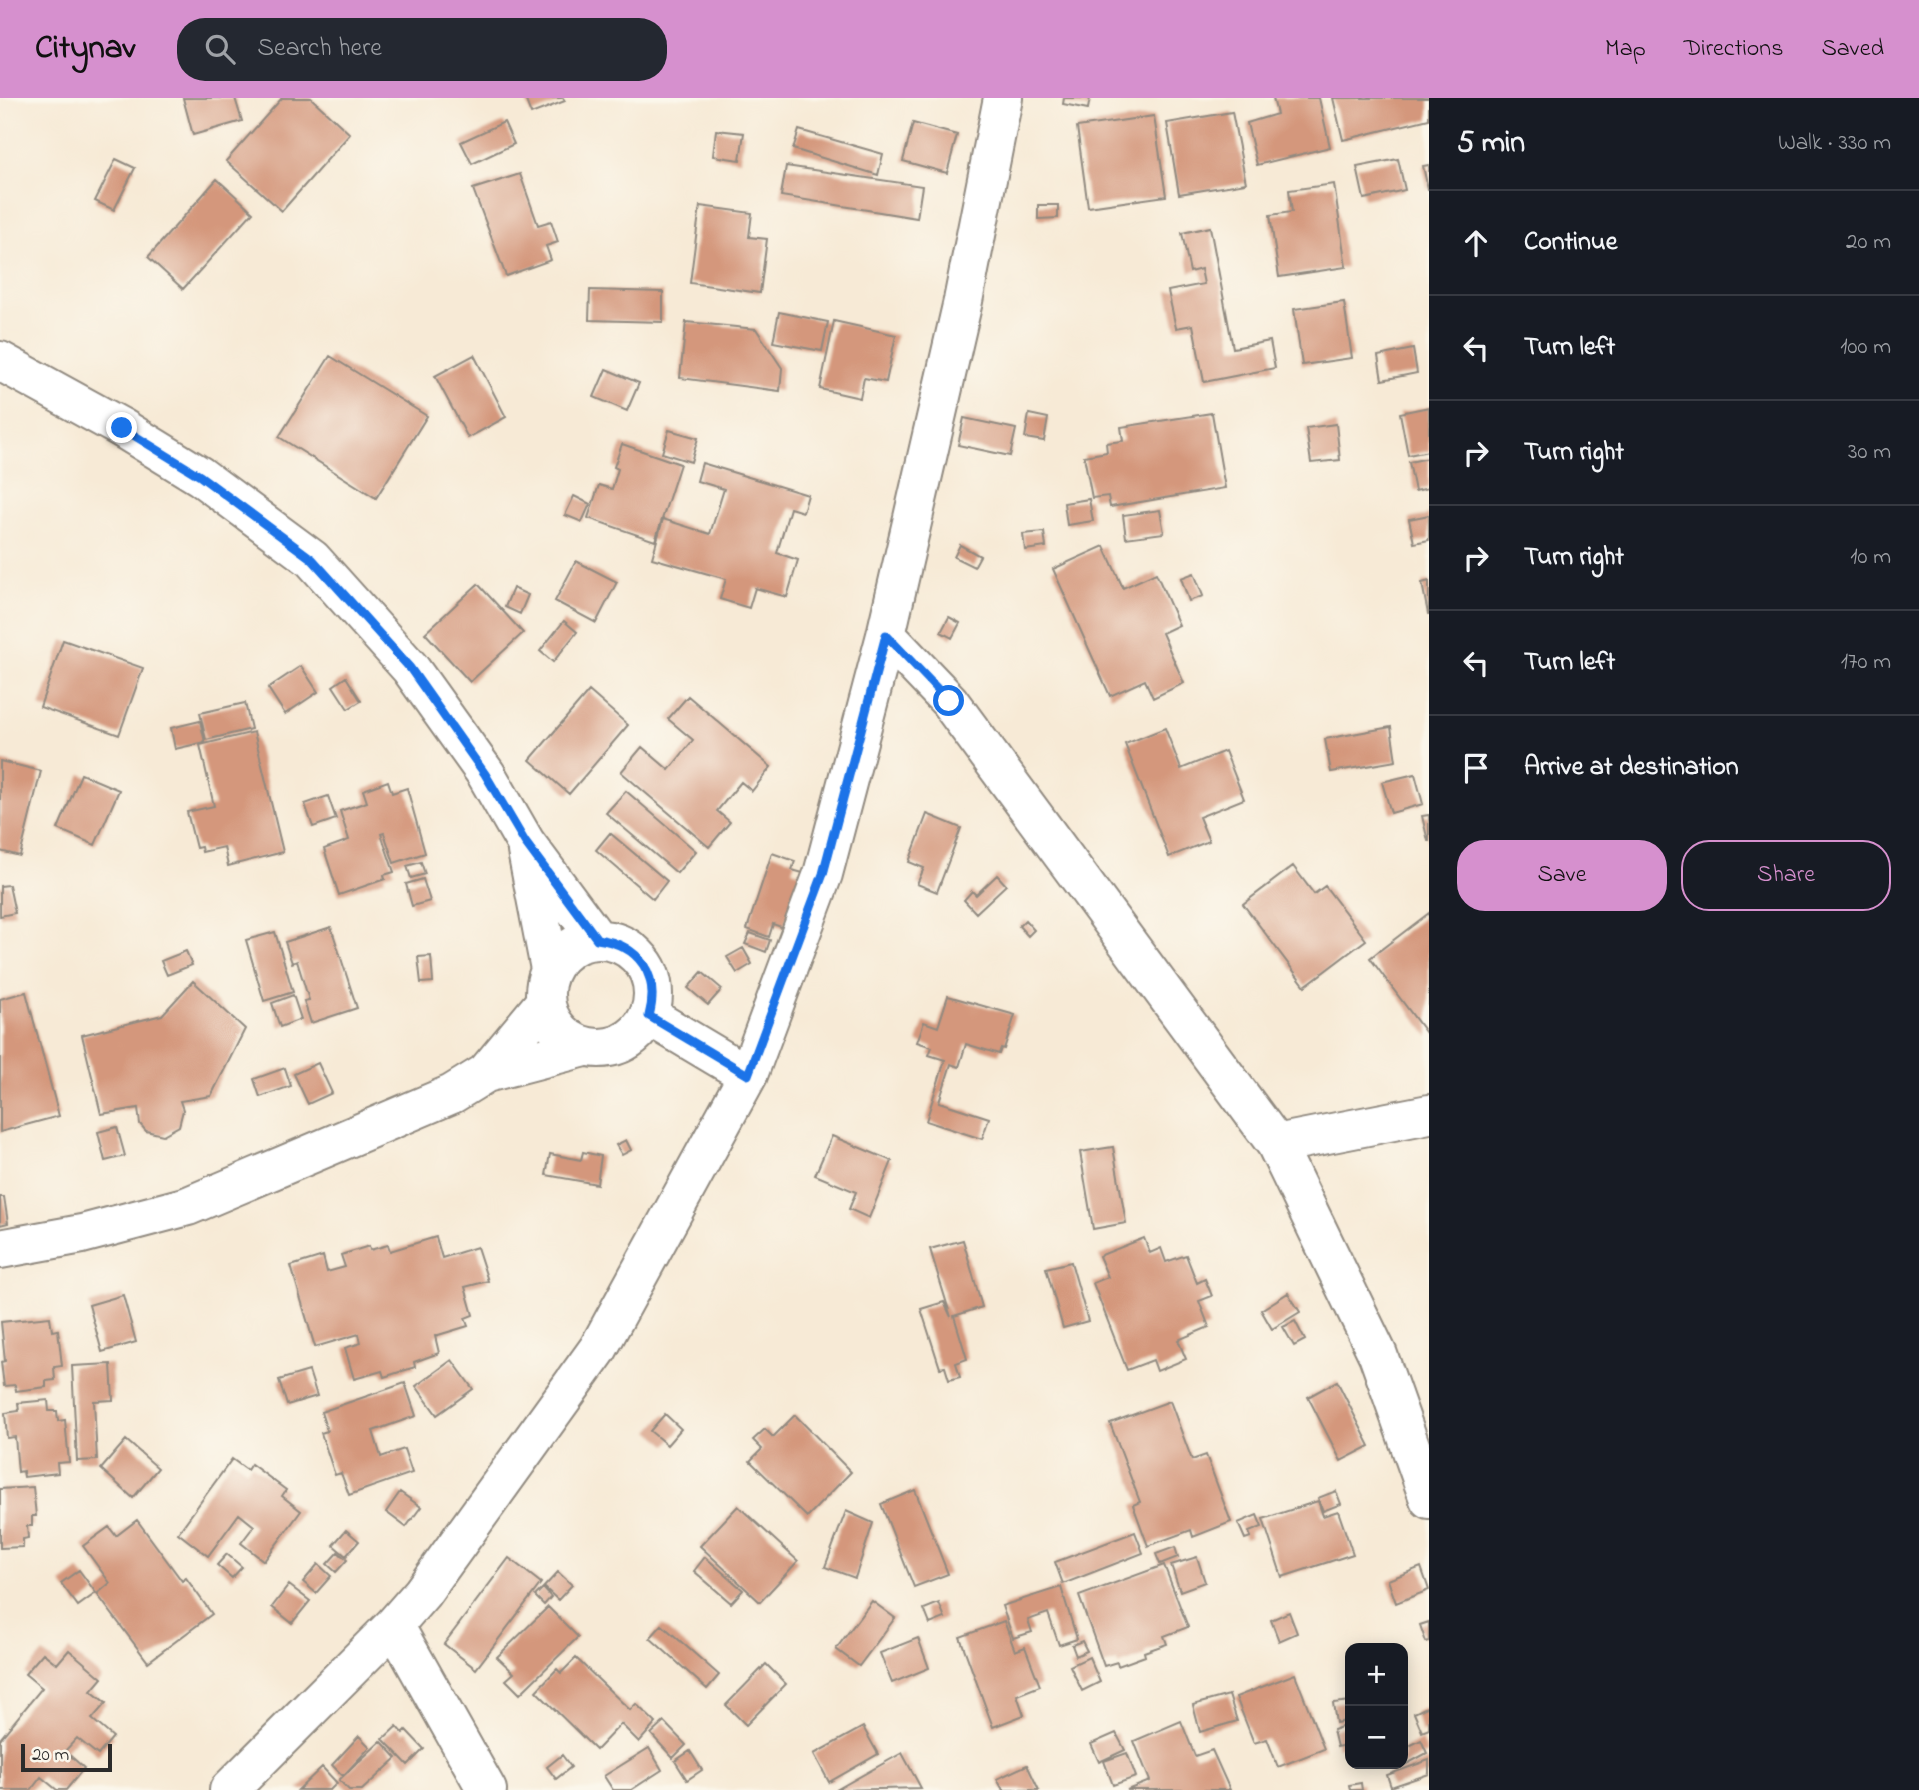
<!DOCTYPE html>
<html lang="en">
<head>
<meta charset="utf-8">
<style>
	:root { --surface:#171b24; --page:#242831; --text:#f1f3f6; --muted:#9ea1a6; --line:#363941; --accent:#d690ce }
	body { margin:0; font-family:"Indie Flower",sans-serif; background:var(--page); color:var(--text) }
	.controls { position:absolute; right:21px; bottom:21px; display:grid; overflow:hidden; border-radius:14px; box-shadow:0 4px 18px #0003 }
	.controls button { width:63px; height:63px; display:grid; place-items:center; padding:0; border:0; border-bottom:2px solid var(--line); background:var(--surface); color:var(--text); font:35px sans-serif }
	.scale { position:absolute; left:21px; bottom:18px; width:91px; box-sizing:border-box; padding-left:7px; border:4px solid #2b2b2b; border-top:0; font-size:19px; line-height:24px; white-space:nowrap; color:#2b2b2b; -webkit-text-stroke:5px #fbf7ec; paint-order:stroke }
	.stop { position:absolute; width:21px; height:21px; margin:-16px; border:5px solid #1a73e8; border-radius:50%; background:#fff }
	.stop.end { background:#1a73e8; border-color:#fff; box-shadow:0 2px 7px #0008 }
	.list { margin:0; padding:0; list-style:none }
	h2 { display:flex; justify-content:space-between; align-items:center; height:91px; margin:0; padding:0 28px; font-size:30px }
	h2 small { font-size:23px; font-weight:400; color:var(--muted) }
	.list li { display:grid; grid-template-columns:46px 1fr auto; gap:21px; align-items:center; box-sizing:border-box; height:105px; padding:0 28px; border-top:2px solid var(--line) }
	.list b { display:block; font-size:26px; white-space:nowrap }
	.list em { font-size:23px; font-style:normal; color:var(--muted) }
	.actions { display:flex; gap:14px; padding:21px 28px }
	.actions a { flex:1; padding:16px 0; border:2px solid var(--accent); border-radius:28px; text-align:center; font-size:24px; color:var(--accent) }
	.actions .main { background:var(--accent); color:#111 }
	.icon { flex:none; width:38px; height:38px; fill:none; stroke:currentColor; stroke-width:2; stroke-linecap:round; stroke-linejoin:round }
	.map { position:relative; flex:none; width:1429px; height:1692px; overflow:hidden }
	header { display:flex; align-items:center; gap:42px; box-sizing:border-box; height:98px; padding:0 35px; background:var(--accent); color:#111 }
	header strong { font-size:33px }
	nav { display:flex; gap:38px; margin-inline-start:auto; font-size:24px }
	.search { width:490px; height:63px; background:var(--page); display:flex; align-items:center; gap:18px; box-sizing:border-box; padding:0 24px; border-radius:28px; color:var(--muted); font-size:26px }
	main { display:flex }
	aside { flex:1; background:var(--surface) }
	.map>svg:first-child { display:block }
	.building { fill:#d4977c }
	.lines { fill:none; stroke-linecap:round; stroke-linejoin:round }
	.minor-casing { stroke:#918a80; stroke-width:42 }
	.minor { stroke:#fff; stroke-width:38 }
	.route { stroke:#1a73e8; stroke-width:9 }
</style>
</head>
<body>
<header>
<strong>Citynav</strong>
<div class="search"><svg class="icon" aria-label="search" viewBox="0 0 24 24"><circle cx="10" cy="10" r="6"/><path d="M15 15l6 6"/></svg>Search here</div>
<nav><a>Map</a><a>Directions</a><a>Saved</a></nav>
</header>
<main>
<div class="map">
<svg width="1429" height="1692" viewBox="0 0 1429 1692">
	<rect width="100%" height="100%" fill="#fbf7ec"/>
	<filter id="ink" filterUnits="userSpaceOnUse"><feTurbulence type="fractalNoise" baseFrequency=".0143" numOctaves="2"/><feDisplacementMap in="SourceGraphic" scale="14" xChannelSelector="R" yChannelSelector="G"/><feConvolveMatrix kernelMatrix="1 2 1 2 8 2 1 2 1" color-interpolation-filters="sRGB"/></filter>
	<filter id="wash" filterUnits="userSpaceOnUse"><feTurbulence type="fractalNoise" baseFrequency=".00686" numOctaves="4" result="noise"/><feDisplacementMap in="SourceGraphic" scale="28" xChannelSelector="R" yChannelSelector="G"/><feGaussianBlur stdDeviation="1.57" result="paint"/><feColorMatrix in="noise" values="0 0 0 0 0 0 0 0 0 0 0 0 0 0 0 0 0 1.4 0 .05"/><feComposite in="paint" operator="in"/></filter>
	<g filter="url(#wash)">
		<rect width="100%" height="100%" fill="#f7ead6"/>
		<g id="blocks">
			<path class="building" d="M183,0H235L242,23L193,37Z
				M282,0H311L350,36L282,113L226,63Z
				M525,0H563L565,3L531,16Z
				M1064,0H1090L1088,11L1063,6Z
				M1273,0H1319L1330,49L1257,67L1247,25L1277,16Z
				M1333,0H1429V21L1343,42Z
				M1232,14L1246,85L1179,96L1167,25Z
				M1154,18L1166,98L1088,109L1077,29Z
				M504,24L514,46L472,66L461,44Z
				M913,25L957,37L947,75L903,63Z
				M716,32L744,35L740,62L713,58Z
				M799,32L883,56L878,77L793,51Z
				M116,61L135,70L114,112L95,103Z
				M1398,61L1405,92L1364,101L1357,69Z
				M1429,67V91H1428L1423,68Z
				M786,68L922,88L917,120L781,98Z
				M520,76L538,127L551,123L558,144L546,148L551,162L506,178L473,91Z
				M217,81L253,114L183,191L148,159Z
				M1334,86L1346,169L1279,179L1270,117L1292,114L1289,92Z
				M1038,107H1058V120L1038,121Z
				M700,108L752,115L749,139L767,141L760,195L690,185Z
				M1210,129L1233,250L1270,243L1275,270L1204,284L1193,227L1176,230L1168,193L1204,186L1201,171L1190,174L1182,135Z
				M590,192L663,194V224L589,222Z
				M1344,204L1352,260L1302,267L1294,211Z
				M779,214L828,224L822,253L773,244Z
				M834,223L896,237L886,284L864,280L860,300L820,291Z
				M686,224L756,231L782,270L780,293L680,280Z
				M1413,251L1417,275L1382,282L1378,258Z
				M474,257L506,319L468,340L435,278Z
				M330,258L427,318L376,400L279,339Z
				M606,271L639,285L627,313L594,299Z
				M1429,309V353L1408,357L1400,315Z
				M1212,315L1225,390L1110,409L1108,398L1092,400L1084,358L1107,354L1106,345L1123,343L1121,329Z
				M1029,316L1048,320L1044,343L1025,340Z
				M964,320L1016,331L1010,358L958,347Z
				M1336,326L1340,362L1311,365L1306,330Z
				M669,332L698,340L691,364L662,355Z
				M622,346L680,366L655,443L588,420L599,387L612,391L618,371L614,369Z
				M1429,360V390L1415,393L1409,364Z
				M702,365L808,397L803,414L790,410L777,455L798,462L787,499L755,490L749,510L720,501L726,481L652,460L663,421L710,436L724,391L697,383Z
				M574,398L590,406L582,424L565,417Z
				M1089,401L1093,423L1067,427L1064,405Z
				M1160,412L1164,435L1126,440L1123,417Z
				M1429,417V442L1414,445L1409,421Z
				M1044,434L1046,449L1025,452L1023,436Z
				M960,447L980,458L974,469L954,459Z
				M1104,448L1123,490L1156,475L1179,527L1162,535L1184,585L1153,600L1145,582L1110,598L1053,471Z
				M576,463L617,484L596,525L555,503Z
				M1194,475L1203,498L1189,503L1181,480Z
				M1429,483V516H1428L1422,485Z
				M478,486L523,535L470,584L425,535Z
				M513,490L528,497L520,516L505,509Z
				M949,519L960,525L952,540L941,534Z
				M564,523L577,534L553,564L540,553Z
				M63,542L143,570L119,637L40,609Z
				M301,568L318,594L285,616L268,590Z
				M346,579L361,603L348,611L333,588Z
				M589,593L628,627L569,696L530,662Z
				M688,598L771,669L752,693L741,684L717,713L730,724L709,749L621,674L642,649L669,672L693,642L668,621Z
				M245,605L251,631L206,642L200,615Z
				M200,623L205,644L175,651L171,630Z
				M1391,629L1396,663L1331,674L1325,641Z
				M1165,630L1181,671L1225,653L1244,701L1199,719L1209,743L1169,759L1125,646Z
				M254,634L283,754L228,768L224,749L202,754L201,749L196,750L187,714L214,708L200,647Z
				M0,663L41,673L20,758L0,753Z
				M81,676L119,692L95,747L58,731Z
				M1415,676L1423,706L1391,715L1382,684Z
				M388,683L392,695L407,690L425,755L394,765L384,735L381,736L394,774L384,777L385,781L339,797L324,751L349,742L340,713L367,704L363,692Z
				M626,693L696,753L677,775L606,715Z
				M328,698L336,721L313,729L305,706Z
				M927,716L961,730L937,794L917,786L924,770L909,764Z
				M1429,717V743H1428L1422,718Z
				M610,735L667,783L653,801L596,752Z
				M772,755L795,763L792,772L803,775L784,830L773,826L769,839L747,831Z
				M421,764L425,776L411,780L407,768Z
				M1293,768L1314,796L1325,788L1366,842L1305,888L1243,806Z
				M997,777L1006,787L976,815L964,802L972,793L976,797Z
				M423,781L430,803L412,808L406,786Z
				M9,787L15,815L0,818V788Z
				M1429,815V939L1370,860Z
				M1025,822L1034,832L1028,838L1019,828Z
				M331,829L357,910L311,925L304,903L309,902L297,863L292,865L285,844Z
				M275,834L293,894L264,903L246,842Z
				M750,835L770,842L766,854L745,846Z
				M743,850L752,866L737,875L727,859Z
				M186,853L192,867L167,877L161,863Z
				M431,858L433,884L421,885L418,859Z
				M702,874L722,891L708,907L688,890Z
				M193,883L245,931L211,998L180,1003L183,1012L179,1028L163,1037L146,1033L140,1026L138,1010L101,1016L82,937L162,917Z
				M26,894L59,1018L0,1034V901Z
				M293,897L301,921L280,929L272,905Z
				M948,898L1015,917L1004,951L1001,950L999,956L966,946L959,969L951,966L939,1004L989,1020L982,1041L926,1023L945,962L929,957L932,949L917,944L924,924L938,929Z
				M318,965L332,995L308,1006L294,976Z
				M285,970L291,988L260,999L254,981Z
				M117,1029L125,1058L105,1063L98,1034Z
				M832,1038L892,1063L869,1120L849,1111L856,1094L815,1077Z
				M626,1042L631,1052L622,1057L616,1047Z
				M1113,1049L1126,1125L1093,1131L1080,1054Z
				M583,1054L601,1058L597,1086L546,1077L550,1056L581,1062Z
				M0,1099H4L8,1125L0,1127Z
				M436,1139L442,1160L477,1149L488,1183L465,1189L473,1217L465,1220L468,1228L435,1238L439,1255L414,1264L415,1269L384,1279L382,1273L354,1281L345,1250L361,1245L359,1236L315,1249L291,1168L323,1158L327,1174L345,1169L341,1157L369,1148L370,1152L388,1147L390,1153Z
				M1144,1140L1150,1155L1161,1150L1166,1164L1186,1157L1197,1185L1205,1181L1212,1198L1199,1203L1209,1229L1178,1242L1186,1261L1157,1273L1153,1262L1127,1272L1093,1185L1108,1179L1099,1158Z
				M963,1142L982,1209L954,1218L967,1261L956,1265L960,1279L949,1282L945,1269L940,1270L921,1211L944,1204L951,1219L930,1151Z
				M1071,1164L1088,1223L1063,1230L1046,1170Z
				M1288,1195L1300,1214L1272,1231L1261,1212Z
				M123,1197L136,1244L102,1254L89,1207Z
				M50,1219L52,1233L58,1232L62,1268L54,1269L55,1282L46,1283V1289L16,1293L15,1287L4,1288L1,1264L5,1263L1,1224Z
				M1295,1223L1305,1242L1294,1248L1283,1229Z
				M452,1262L473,1291L437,1317L416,1288Z
				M111,1266L113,1302L94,1303L97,1362L77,1363L72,1268Z
				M309,1273L317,1298L287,1307L279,1282Z
				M1337,1283L1370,1348L1341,1363L1308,1299Z
				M405,1285L416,1318L373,1333L381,1359L404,1351L412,1375L349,1397L341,1375L335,1377L321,1335L327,1333L321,1314Z
				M48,1302L49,1313H57L58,1323L65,1322L69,1364L57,1365L58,1375L24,1379L23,1373L18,1374L15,1339L7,1340L5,1315L19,1313L18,1305Z
				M1170,1303L1192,1362L1206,1357L1231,1424L1193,1439L1191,1432L1148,1448L1133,1407L1140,1404L1110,1325Z
				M665,1316L681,1331L667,1347L650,1333Z
				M795,1317L851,1374L807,1419L750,1363L762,1351L753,1342L765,1331L773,1339Z
				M126,1342L158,1370L133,1400L101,1371Z
				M232,1361L247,1372L251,1366L286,1392L282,1398L301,1413L264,1463L241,1445L254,1428L239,1416L208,1458L178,1435Z
				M33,1389L36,1418H32V1428H27L28,1440L23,1441V1449L0,1450V1391Z
				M915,1392L948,1476L914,1489L881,1406Z
				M1336,1393L1341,1406L1323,1413L1318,1400Z
				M400,1394L421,1409L406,1429L386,1414Z
				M1318,1403L1323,1418L1338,1413L1353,1456L1282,1479L1263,1421Z
				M738,1408L798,1463L760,1504L700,1448Z
				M846,1413L873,1425L855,1480L825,1469Z
				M1257,1417L1262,1429L1249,1434L1251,1439L1245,1441L1238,1425Z
				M137,1422L182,1483L186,1480L212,1516L148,1564L97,1496L110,1485L83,1448L109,1429L116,1438Z
				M346,1432L359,1443L346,1458L333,1447Z
				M1135,1434L1143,1455L1063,1486L1055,1464Z
				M1175,1449L1178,1459L1160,1466L1156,1456Z
				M338,1454L347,1462L336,1474L327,1466Z
				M227,1456L242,1469L232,1480L217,1467Z
				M705,1459L743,1492L731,1505L694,1473Z
				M1197,1459L1205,1484L1180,1493L1171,1467Z
				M509,1460L541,1485L476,1571L444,1546Z
				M318,1466L331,1478L316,1495L303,1484Z
				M1164,1467L1188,1529L1164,1538L1167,1546L1144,1554L1145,1558L1118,1568L1117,1564L1104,1568L1079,1498Z
				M1421,1469L1429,1492L1396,1505L1388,1482Z
				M79,1472L96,1495L78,1508L61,1485Z
				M558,1474L572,1487L558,1502L544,1489Z
				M289,1487L310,1503L292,1525L272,1509Z
				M1061,1489L1077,1541L1059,1547L1048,1515L1028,1522L1032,1534L1013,1540L1002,1508Z
				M543,1490L551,1499L544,1507L535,1498Z
				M872,1503L895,1520L859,1568L836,1551Z
				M939,1505L945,1520L930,1526L924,1511Z
				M548,1509L578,1539L520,1596L506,1582L514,1575L497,1559Z
				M1289,1514L1297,1535L1279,1543L1271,1522Z
				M1004,1523L1015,1553L1025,1549L1040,1588L1017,1597L1024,1617L993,1629L960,1539Z
				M1429,1524V1543L1426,1544L1420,1527Z
				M662,1527L719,1577L707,1591L650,1540Z
				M918,1540L929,1570L892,1585L880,1555Z
				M1082,1543L1087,1553L1076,1558L1072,1547Z
				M69,1552L102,1580L91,1593L106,1605L92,1621L113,1639L98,1657L77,1640L65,1653L84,1670L66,1692H57L41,1679L31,1692H0V1641L42,1590L25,1576L43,1555L57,1566Z
				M1089,1559L1100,1584L1082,1593L1070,1568Z
				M576,1560L630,1612L636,1606L656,1625L639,1644L621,1626L596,1652L536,1593L557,1571L561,1575Z
				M766,1566L786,1586L746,1627L726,1607Z
				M1295,1576L1324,1651L1278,1669L1267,1641L1254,1645L1236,1599Z
				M1229,1597L1237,1623L1200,1634L1193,1607Z
				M1350,1603V1622L1336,1625L1333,1605Z
				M1429,1608V1631L1422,1634L1414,1615Z
				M1181,1623L1195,1658L1212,1652L1230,1692H1127L1150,1683L1134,1643Z
				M664,1624L686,1647L673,1660L651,1636Z
				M1350,1626V1646L1337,1649L1333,1632Z
				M397,1628L403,1635L406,1632L424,1651L408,1667L383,1641Z
				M863,1629L878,1656L829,1684L814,1656Z
				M1116,1635L1125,1652L1099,1664L1091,1646Z
				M359,1638L370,1649L343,1678L332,1667Z
				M1421,1642L1427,1655L1403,1668V1651Z
				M381,1643L397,1660L362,1692H349L339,1682Z
				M649,1650L662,1672L631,1692H613L604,1678Z
				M690,1653L702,1672L687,1682L675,1663Z
				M902,1655L921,1690L836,1692Z
				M1127,1655L1136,1679L1113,1687L1104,1663Z
				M562,1657L571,1669L556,1681L547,1669Z
				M1429,1662V1676L1391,1689L1387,1677Z
				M1027,1667L1039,1692H1003L997,1681Z
				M322,1669L337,1685L330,1692H298Z
				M1361,1685L1362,1692H1350L1349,1687Z"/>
		</g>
	</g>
	<g filter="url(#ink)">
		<use href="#blocks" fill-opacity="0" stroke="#918a80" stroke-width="2"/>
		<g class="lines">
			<g class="minor-casing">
				<path id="minor" d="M0,263L122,330L200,378L312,461L410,570L486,676L525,744L597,841
					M886,537L949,603L1276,1046L1378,1257L1429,1401
					M527,753L550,871
					M545 896a54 54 0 1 1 108 0a54 54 0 1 1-108 0Z
					M649,918L748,977
					M486,975L545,904
					M1276,1046L1429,1016
					M0,1151L82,1136L188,1108L452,996L486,975L585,949
					M394,1527L487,1692
					M229,1692L394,1527L422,1495L598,1251L748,977L823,776L886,537L963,203L1003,0"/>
			</g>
			<use href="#minor" class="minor"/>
		</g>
	</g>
	<g class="lines" filter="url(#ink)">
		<path class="route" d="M122,330L200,378L312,461L410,570L485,676L525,744L597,841C640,847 660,877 649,918L748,977L823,776L886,537L949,603"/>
	</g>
</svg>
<div class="controls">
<button>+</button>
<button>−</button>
</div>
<div class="scale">20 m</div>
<div class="stop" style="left:949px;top:603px"></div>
<div class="stop end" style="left:122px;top:330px"></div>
</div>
<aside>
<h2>5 min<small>Walk · 330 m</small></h2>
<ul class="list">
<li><svg class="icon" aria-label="ahead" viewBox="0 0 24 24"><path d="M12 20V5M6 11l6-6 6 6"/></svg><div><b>Continue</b></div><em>20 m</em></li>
<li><svg class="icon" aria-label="left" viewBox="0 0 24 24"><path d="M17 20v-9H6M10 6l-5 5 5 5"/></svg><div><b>Turn left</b></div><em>100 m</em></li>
<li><svg class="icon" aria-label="right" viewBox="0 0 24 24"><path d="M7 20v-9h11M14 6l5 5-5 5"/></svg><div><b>Turn right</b></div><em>30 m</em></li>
<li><svg class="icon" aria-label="right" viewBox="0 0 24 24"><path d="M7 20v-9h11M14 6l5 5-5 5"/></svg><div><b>Turn right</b></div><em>10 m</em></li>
<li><svg class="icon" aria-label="left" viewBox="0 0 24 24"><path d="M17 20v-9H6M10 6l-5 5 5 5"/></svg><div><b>Turn left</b></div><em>170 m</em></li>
<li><svg class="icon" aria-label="arrive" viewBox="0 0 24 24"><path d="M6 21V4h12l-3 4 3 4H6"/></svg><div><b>Arrive at destination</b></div></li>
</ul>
<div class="actions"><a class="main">Save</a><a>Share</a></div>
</aside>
</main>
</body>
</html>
